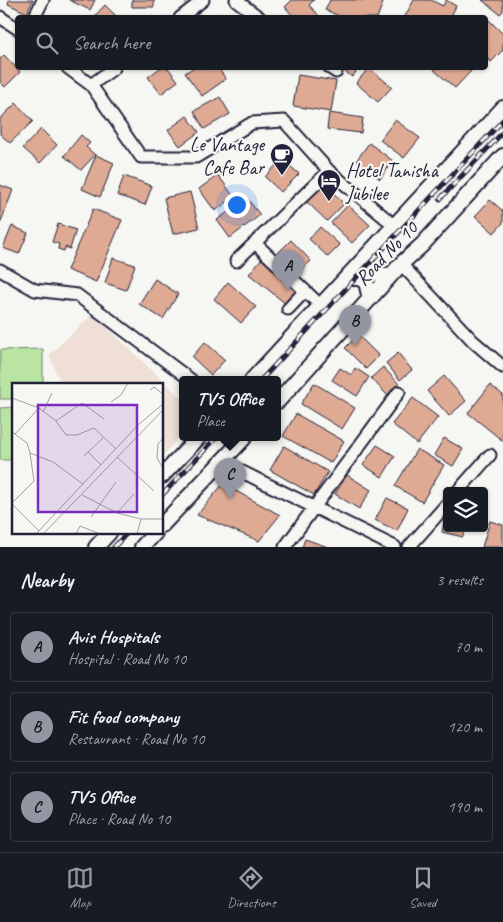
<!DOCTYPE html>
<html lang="en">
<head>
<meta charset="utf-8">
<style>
	:root { --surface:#171b24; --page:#20242c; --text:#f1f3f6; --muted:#9ea1a6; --line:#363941; --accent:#9495a2 }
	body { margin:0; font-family:Caveat,sans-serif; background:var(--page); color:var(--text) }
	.controls { position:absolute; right:15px; bottom:15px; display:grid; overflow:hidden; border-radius:5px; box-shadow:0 1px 4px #0004 }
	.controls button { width:45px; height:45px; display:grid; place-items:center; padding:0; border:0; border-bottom:1px solid var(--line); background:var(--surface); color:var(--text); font:25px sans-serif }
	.you { position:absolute; left:236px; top:204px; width:18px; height:18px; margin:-12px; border:4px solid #fff; border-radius:50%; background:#1a73e8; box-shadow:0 0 0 8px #1a73e833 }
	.badge { display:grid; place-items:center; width:32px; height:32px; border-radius:50%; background:var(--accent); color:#111; font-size:16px; font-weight:700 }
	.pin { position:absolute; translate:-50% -41px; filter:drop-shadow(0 1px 2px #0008) }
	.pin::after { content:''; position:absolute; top:26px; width:18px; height:15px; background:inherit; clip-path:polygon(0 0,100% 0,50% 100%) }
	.popup { position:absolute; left:179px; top:376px; width:102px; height:65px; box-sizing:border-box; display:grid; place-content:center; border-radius:5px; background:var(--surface); filter:drop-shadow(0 1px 4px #0005); font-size:16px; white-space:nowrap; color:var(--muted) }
	.popup b { font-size:19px; color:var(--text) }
	.popup::after { content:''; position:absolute; left:50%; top:100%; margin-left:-10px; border:10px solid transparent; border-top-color:var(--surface) }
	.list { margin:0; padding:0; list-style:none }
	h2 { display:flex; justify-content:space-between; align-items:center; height:65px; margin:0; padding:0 20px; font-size:21px }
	h2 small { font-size:16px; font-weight:400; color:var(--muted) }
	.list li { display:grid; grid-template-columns:32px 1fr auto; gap:15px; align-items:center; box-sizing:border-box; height:70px; margin:0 10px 10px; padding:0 10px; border:1px solid var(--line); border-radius:5px }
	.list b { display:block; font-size:19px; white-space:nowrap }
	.list p { margin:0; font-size:16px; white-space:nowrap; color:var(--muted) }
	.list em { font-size:16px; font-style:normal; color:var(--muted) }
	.icon { flex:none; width:28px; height:28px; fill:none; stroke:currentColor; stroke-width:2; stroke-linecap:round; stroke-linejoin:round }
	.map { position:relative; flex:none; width:503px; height:547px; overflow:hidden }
	.search { position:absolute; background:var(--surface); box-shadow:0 1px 4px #0004; left:15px; right:15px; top:15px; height:55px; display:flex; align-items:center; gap:12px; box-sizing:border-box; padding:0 18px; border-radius:5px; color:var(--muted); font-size:19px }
	.sheet { height:305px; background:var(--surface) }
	nav { display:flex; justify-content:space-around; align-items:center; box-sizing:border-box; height:70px; border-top:1px solid var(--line); background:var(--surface); font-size:14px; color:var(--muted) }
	nav a { display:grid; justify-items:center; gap:2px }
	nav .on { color:var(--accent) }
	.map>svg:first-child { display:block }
	.built { fill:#efdfd6 }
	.green { fill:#b9e4a1; stroke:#6e836e }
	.building { fill:#dfaa94; stroke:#22223b }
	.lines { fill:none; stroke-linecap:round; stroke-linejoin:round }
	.minor-casing { stroke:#22223b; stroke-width:15 }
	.major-casing { stroke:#22223b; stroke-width:18 }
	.minor { stroke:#f6f6f2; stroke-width:11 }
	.major { stroke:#f6f6f2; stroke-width:14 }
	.rail-casing { stroke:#22223b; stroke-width:5 }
	.rail { stroke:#f6f6f2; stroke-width:3; stroke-dasharray:9; stroke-linecap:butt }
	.labels { text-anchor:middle; stroke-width:4.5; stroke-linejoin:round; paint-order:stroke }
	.poi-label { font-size:20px; fill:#22223b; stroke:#f6f6f2; text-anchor:end }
	.street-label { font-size:20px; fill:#22223b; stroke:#f6f6f2 }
	.inset-road { fill:none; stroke:#a1a1a9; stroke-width:1 }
	.view { fill:#7b2cbf; fill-opacity:0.15; stroke:#7b2cbf; stroke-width:2.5 }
	.inset-edge { fill:none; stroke:#22223b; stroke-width:2.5 }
</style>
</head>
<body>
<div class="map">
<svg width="503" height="547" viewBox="0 0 503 547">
	<rect width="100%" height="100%" fill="#f6f6f2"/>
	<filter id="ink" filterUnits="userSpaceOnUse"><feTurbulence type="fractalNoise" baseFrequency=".02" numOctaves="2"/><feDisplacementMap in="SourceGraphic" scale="10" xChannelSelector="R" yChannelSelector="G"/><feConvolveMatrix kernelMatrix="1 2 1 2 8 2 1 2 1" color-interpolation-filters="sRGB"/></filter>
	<g filter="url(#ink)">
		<path class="built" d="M93,314L182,399V433L163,456L162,384H61L49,355Z"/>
		<path class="green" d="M43,349V384H14V399H0V350Z
			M14,407V460H0V408Z"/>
		<path class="building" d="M9,0H33L27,13L8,4Z
			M69,0H95L90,10Z
			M132,0H154V7H132Z
			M292,0H314L309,5L321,18H295L285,7Z
			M330,0H384L377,18H344L325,10Z
			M414,0H431L443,6L446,0L456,6L450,18H404Z
			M482,0H503V11L500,14Z
			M105,5L118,18H93Z
			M487,18L503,34V50L491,62L486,57V20Z
			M4,55L20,72L5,87L0,82V59Z
			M160,68H168L178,81L161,94L148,77Z
			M193,68H218L226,79L202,96L185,73Z
			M340,68H359L352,77Z
			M369,68L392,87L378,102L356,83Z
			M436,68H467L471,71L455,88L434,70Z
			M298,75L336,81L331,112L293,106Z
			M220,97L230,114L204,129L194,111Z
			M16,103L33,121L10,143L0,134V119Z
			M329,113L363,118L361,133L327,129Z
			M187,116L199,132L180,146L168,130Z
			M395,120L420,138L404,158L380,140Z
			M41,129L57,145L40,163L23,148Z
			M81,135L90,143L86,147L95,155L81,170L64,156Z
			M369,143L393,161L380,179L356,161Z
			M96,155L114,163L100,197L82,189Z
			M282,159L299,174L281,192L265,177Z
			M218,175L234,197L215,211L199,189Z
			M124,176L152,186L145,205L117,195Z
			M325,184L344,204L327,221L307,202Z
			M0,185L13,190L0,224Z
			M190,192L199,228L173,234L164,198Z
			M247,198L260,215L230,238L217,220Z
			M490,200L503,211V223L494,233L475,216Z
			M348,205L370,225L352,243L331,223Z
			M93,209L122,220L96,282L67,270Z
			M58,224L76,230L70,249L65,247L64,251L58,249L59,244L52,242Z
			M12,226L28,233L19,254L3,248Z
			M320,227L340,245L328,257L309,239Z
			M291,240L311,261L296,275L276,255Z
			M113,258L135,265L126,290L105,283Z
			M262,258L299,288L286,304L249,274Z
			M155,279L178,294L163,319L139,304Z
			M228,282L256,307L241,323L214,299Z
			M358,335L379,356L366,369L345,348Z
			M205,342L225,360L211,375L192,357Z
			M398,353L412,370L400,380L386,363Z
			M383,367L399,384L387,395L371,378Z
			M340,368L351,375L355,368L369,377L357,396L332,380Z
			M444,376L466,401L449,416L427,391Z
			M314,383L355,408L342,429L301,404Z
			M490,385L503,395V441L468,413Z
			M413,398L438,417L417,444L392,424Z
			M296,414L344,441L331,463L283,436Z
			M444,438L463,449L453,466L434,455Z
			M377,445L395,456L382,477L363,465Z
			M284,446L328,472L314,495L270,470Z
			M417,449L444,465L422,502L395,486Z
			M347,475L371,490L359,509L335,494Z
			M223,484L280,515L259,541L197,515Z
			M387,498L408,508L397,531L375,520Z
			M444,521L447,522V528H465L463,537L442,532Z
			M490,521L503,525V547H482Z
			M305,539L328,547H302Z"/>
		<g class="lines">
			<g class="minor-casing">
				<path id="minor" d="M236,0L260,18
					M0,17L18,29
					M34,18L43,0
					M180,18L203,0
					M68,68L91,85L141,157H196L252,123L284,121L329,171L395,226
					M330,68L336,72
					M91,85L114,68
					M255,243L321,306
					M236,261L329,171
					M401,264L473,341L503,367
					M0,270L35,290L77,295L191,380
					M288,309L305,291
					M222,462L395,547
					M458,491L490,455
					M285,547L399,392
					M409,547L447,504"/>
			</g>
			<g class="major-casing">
				<path id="major" d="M366,257C367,271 376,276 390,276
					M347,278H359L366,282L370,299
					M252,380L503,108
					M278,401L401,264L422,245L503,156
					M162,476L198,438
					M162,525L244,438
					M96,547L109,533
					M142,547L155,533"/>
			</g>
			<use href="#minor" class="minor"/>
			<use href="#major" class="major"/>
			<g class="rail-casing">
				<path id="rail" d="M440,199L503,132
					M261,380L503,120
					M162,495L216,438
					M114,547L127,533"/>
			</g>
			<use href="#rail" class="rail"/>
		</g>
	</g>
	<defs>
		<g id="cafe-pin" transform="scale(1.25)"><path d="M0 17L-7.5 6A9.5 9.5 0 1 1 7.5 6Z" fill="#22223b" stroke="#f6f6f2"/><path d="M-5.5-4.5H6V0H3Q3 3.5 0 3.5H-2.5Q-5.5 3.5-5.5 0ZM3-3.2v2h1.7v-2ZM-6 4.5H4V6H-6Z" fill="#fff"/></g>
		<g id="hotel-pin" transform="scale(1.25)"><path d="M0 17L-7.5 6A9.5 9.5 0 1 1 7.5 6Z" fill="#22223b" stroke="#f6f6f2"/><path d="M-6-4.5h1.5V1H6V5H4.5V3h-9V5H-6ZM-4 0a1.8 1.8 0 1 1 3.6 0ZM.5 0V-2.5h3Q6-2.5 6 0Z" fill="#fff"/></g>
	</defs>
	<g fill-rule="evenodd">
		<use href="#cafe-pin" x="282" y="155"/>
		<use href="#hotel-pin" x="329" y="181"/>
	</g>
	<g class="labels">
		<g class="poi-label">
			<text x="264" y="151">Le Vantage<tspan x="264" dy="23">Cafe Bar</tspan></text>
			<text x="346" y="177" text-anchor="start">Hotel Tanisha<tspan x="346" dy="23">Jubilee</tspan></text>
		</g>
		<g class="street-label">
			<text transform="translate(386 253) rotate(-46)" y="7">Road No 10</text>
		</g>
	</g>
	<g transform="translate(12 383)">
		<rect width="151" height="151" fill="#f6f6f2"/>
		<path class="inset-road" d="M138,7L142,4L152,12M0,15L27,25L44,38L54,52H65L82,45L104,66M99,19L109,12L116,0M31,29L40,10M44,38L70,20L92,36M0,49L15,60L18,70L41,79L71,101M3,51L27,25M152,54L146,61L145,75L152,87M76,69L89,82M72,73L91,55M105,74L142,108M70,112L105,130L129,136H152M0,120L22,98L18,70M0,121L27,148M105,130L122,111M79,134L104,99M24,151L126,42L152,20M31,151L152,26M64,151L68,143L88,151M125,151L129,136"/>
		<path class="view" d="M26,22H125V129H26Z"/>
		<rect width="151" height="151" class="inset-edge"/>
	</g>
</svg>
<div class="controls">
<button><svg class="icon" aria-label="layers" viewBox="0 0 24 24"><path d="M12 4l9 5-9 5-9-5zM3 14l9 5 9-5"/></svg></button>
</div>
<div class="you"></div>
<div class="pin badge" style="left:288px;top:291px">A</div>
<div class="pin badge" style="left:355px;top:346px">B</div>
<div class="pin badge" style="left:230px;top:499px">C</div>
<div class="popup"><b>TV5 Office</b>Place</div>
<div class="search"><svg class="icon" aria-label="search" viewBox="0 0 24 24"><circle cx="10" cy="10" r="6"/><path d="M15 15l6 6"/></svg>Search here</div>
</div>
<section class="sheet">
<h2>Nearby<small>3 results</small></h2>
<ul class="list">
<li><span class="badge">A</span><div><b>Avis Hospitals</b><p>Hospital · Road No 10</p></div><em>70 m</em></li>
<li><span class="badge">B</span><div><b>Fit food company</b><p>Restaurant · Road No 10</p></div><em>120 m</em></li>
<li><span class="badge">C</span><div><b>TV5 Office</b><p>Place · Road No 10</p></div><em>190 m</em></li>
</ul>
</section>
<nav>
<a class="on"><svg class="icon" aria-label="map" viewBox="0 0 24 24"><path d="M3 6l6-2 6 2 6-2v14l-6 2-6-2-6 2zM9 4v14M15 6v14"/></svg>Map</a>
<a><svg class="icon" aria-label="directions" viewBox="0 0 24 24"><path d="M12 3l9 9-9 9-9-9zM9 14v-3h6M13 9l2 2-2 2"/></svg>Directions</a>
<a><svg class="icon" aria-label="saved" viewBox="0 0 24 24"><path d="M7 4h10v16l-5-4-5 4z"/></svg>Saved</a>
</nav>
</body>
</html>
